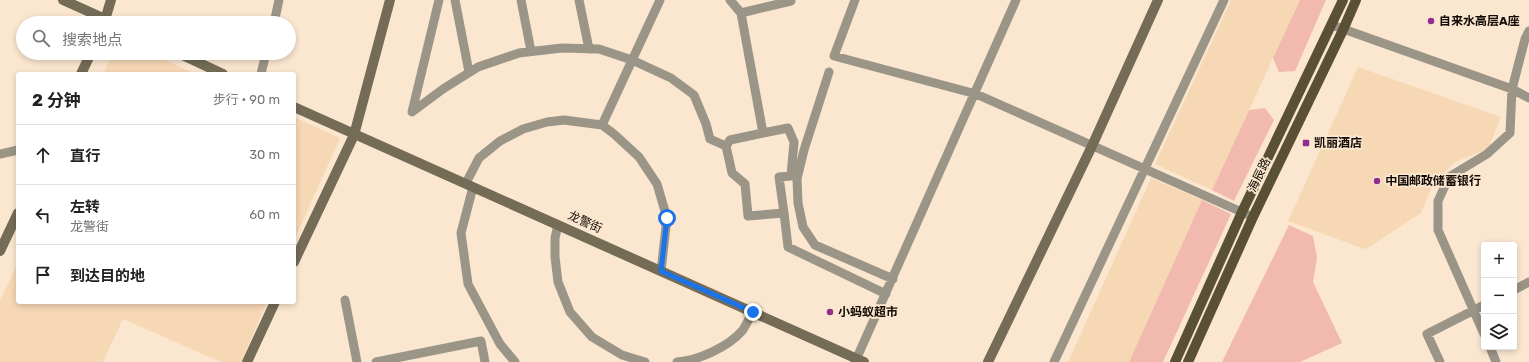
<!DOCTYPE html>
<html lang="zh">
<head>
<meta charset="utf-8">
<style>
	:root { --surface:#fff; --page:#f2f2f2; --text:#222; --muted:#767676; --line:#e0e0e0 }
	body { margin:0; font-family:Rubik,"Noto Sans SC",sans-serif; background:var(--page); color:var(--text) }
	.controls { position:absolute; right:12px; bottom:12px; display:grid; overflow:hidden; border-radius:4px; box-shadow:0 2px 6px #0003 }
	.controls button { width:36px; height:36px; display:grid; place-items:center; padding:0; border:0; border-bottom:1px solid var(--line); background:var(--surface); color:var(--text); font:20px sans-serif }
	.stop { position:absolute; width:12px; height:12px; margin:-9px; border:3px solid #1a73e8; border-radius:50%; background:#fff }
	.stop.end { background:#1a73e8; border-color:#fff; box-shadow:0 1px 4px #0008 }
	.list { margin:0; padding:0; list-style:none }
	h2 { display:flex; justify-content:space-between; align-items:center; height:52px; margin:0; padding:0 16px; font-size:17px }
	h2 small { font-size:13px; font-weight:400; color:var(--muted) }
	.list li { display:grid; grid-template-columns:26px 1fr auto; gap:12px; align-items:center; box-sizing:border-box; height:60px; padding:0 16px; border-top:1px solid var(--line) }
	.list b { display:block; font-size:15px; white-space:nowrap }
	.list p { margin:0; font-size:13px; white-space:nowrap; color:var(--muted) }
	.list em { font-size:13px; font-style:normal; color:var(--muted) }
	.icon { flex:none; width:22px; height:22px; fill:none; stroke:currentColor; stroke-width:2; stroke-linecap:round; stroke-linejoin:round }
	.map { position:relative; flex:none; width:1529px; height:362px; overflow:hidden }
	.search { position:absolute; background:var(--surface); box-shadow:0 2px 6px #0003; left:16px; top:16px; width:280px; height:44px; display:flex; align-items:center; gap:10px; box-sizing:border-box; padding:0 14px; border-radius:22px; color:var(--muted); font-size:15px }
	.panel { position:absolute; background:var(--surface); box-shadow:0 2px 6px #0003; left:16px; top:72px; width:280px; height:232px; border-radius:4px }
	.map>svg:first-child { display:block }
	.built { fill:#f7d8b5 }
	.green { fill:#f2b9af }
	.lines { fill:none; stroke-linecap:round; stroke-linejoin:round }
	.street { stroke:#9a9587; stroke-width:9 }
	.secondary { stroke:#746c57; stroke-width:10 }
	.primary { stroke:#595036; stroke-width:10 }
	.route { stroke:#1a73e8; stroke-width:5 }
	.poi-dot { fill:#942c90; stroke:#fbe7d0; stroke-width:1.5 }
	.labels { text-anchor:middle; stroke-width:3.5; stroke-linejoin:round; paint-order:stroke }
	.poi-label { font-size:12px; font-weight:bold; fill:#120a03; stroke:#fbe7d0; text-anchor:start }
	.street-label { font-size:12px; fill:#120a03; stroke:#fbe7d0 }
</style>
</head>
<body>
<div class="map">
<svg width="1529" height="362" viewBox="0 0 1529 362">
	<rect width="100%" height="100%" fill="#fbe7d0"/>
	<path class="built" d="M1231,0H1300L1212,190L1155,164Z
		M113,53H149L196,74H103Z
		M1358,67L1501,117L1488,149L1455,162L1433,185L1421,213L1368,248L1364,249L1288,221Z
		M294,117L340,138L294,241Z
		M1151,178L1202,200L1129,362H1068Z
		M18,262V302H267L241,362H221L123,319L103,362H0V301Z"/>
	<path class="green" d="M1300,0H1326L1295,71L1279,72L1273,58Z
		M1265,108L1274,120L1234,201L1212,190L1249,110Z
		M1202,200L1231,214L1163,362H1129Z
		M1289,225L1313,236L1317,258L1313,282L1342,343L1300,362H1222Z"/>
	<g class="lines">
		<path class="street" d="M439,0L412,112L443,89L478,67L519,53L562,48L599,49L632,60L671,78L694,95L706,124L710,139L726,146
			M455,0L469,72
			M521,0L531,51
			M579,0L589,49
			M730,0L741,13L763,133L730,140L726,146L732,173L745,184L748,216L784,213L788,247L886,294
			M855,0L834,56L976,94L1253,217
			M741,13L791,1L790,0
			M274,23L279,0
			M1332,25L1512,89L1525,39L1529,31
			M829,72L804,150L797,179L798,203L803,227L815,245L893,279
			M261,74L266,53
			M602,125L660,0
			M763,133L788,128L794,142L791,176L779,177L784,213
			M0,154L18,150
			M466,183L479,158L500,141L523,129L547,122L564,120L602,125L614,134L639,157L657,184L667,218L661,271
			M473,187L461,233L468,284L500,344L515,362
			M558,225L555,238V257L558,282L570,312L592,337L622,355L645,362
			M1514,290L1529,282
			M345,300L357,362
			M1484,334L1438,230V201L1449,177L1487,154L1510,133L1512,89L1529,98
			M1490,347L1496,362
			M376,362L481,341L485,362
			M677,362C697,361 728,347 742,331C746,326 749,318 753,312
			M855,362L1016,0
			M1054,362L1224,0
			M1440,362L1427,334L1484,305"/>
		<path class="secondary" d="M63,0L114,23
			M104,23L111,0
			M178,53L223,74
			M81,74L91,53
			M294,107L864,362
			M0,251L18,213
			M294,262L354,135L390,0
			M247,362L275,302
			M988,362L1092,146L1158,0"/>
		<path class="primary" d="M1175,362L1242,212L1343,0
			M1188,362L1253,217L1343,30L1356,0"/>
	</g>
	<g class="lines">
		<path class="route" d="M667,218L661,271L753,312"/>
	</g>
	<g class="poi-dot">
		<circle cx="1431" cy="21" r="4"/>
		<rect x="1302" y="139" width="8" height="8" rx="2"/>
		<circle cx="1377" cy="181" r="4"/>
		<circle cx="830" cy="312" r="4"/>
	</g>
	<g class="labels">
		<g class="poi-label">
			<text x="1439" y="25">自来水高层A座</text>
			<text x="1314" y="147">凯丽酒店</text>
			<text x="1385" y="185">中国邮政储蓄银行</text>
			<text x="838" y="316">小蚂蚁超市</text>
		</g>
		<g class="street-label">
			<text transform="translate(1259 175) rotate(-64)" y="4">海辰路</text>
			<text transform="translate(585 222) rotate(24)" y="4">龙警街</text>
		</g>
	</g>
</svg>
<div class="controls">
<button>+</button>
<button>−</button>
<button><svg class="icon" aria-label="layers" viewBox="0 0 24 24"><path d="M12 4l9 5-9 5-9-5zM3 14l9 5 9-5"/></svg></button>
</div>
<div class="stop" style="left:667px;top:218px"></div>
<div class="stop end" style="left:753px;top:312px"></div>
<div class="search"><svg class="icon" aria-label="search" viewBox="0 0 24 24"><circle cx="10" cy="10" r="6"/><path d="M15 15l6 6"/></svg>搜索地点</div>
<section class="panel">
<h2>2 分钟<small>步行 · 90 m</small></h2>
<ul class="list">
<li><svg class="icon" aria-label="ahead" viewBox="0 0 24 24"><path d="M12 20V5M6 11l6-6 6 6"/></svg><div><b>直行</b></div><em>30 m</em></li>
<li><svg class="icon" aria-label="left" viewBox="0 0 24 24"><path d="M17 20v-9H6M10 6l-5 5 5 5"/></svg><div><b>左转</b><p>龙警街</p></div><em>60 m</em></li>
<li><svg class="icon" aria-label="arrive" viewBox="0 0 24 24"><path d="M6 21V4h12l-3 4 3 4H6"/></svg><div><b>到达目的地</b></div></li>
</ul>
</section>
</div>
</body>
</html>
